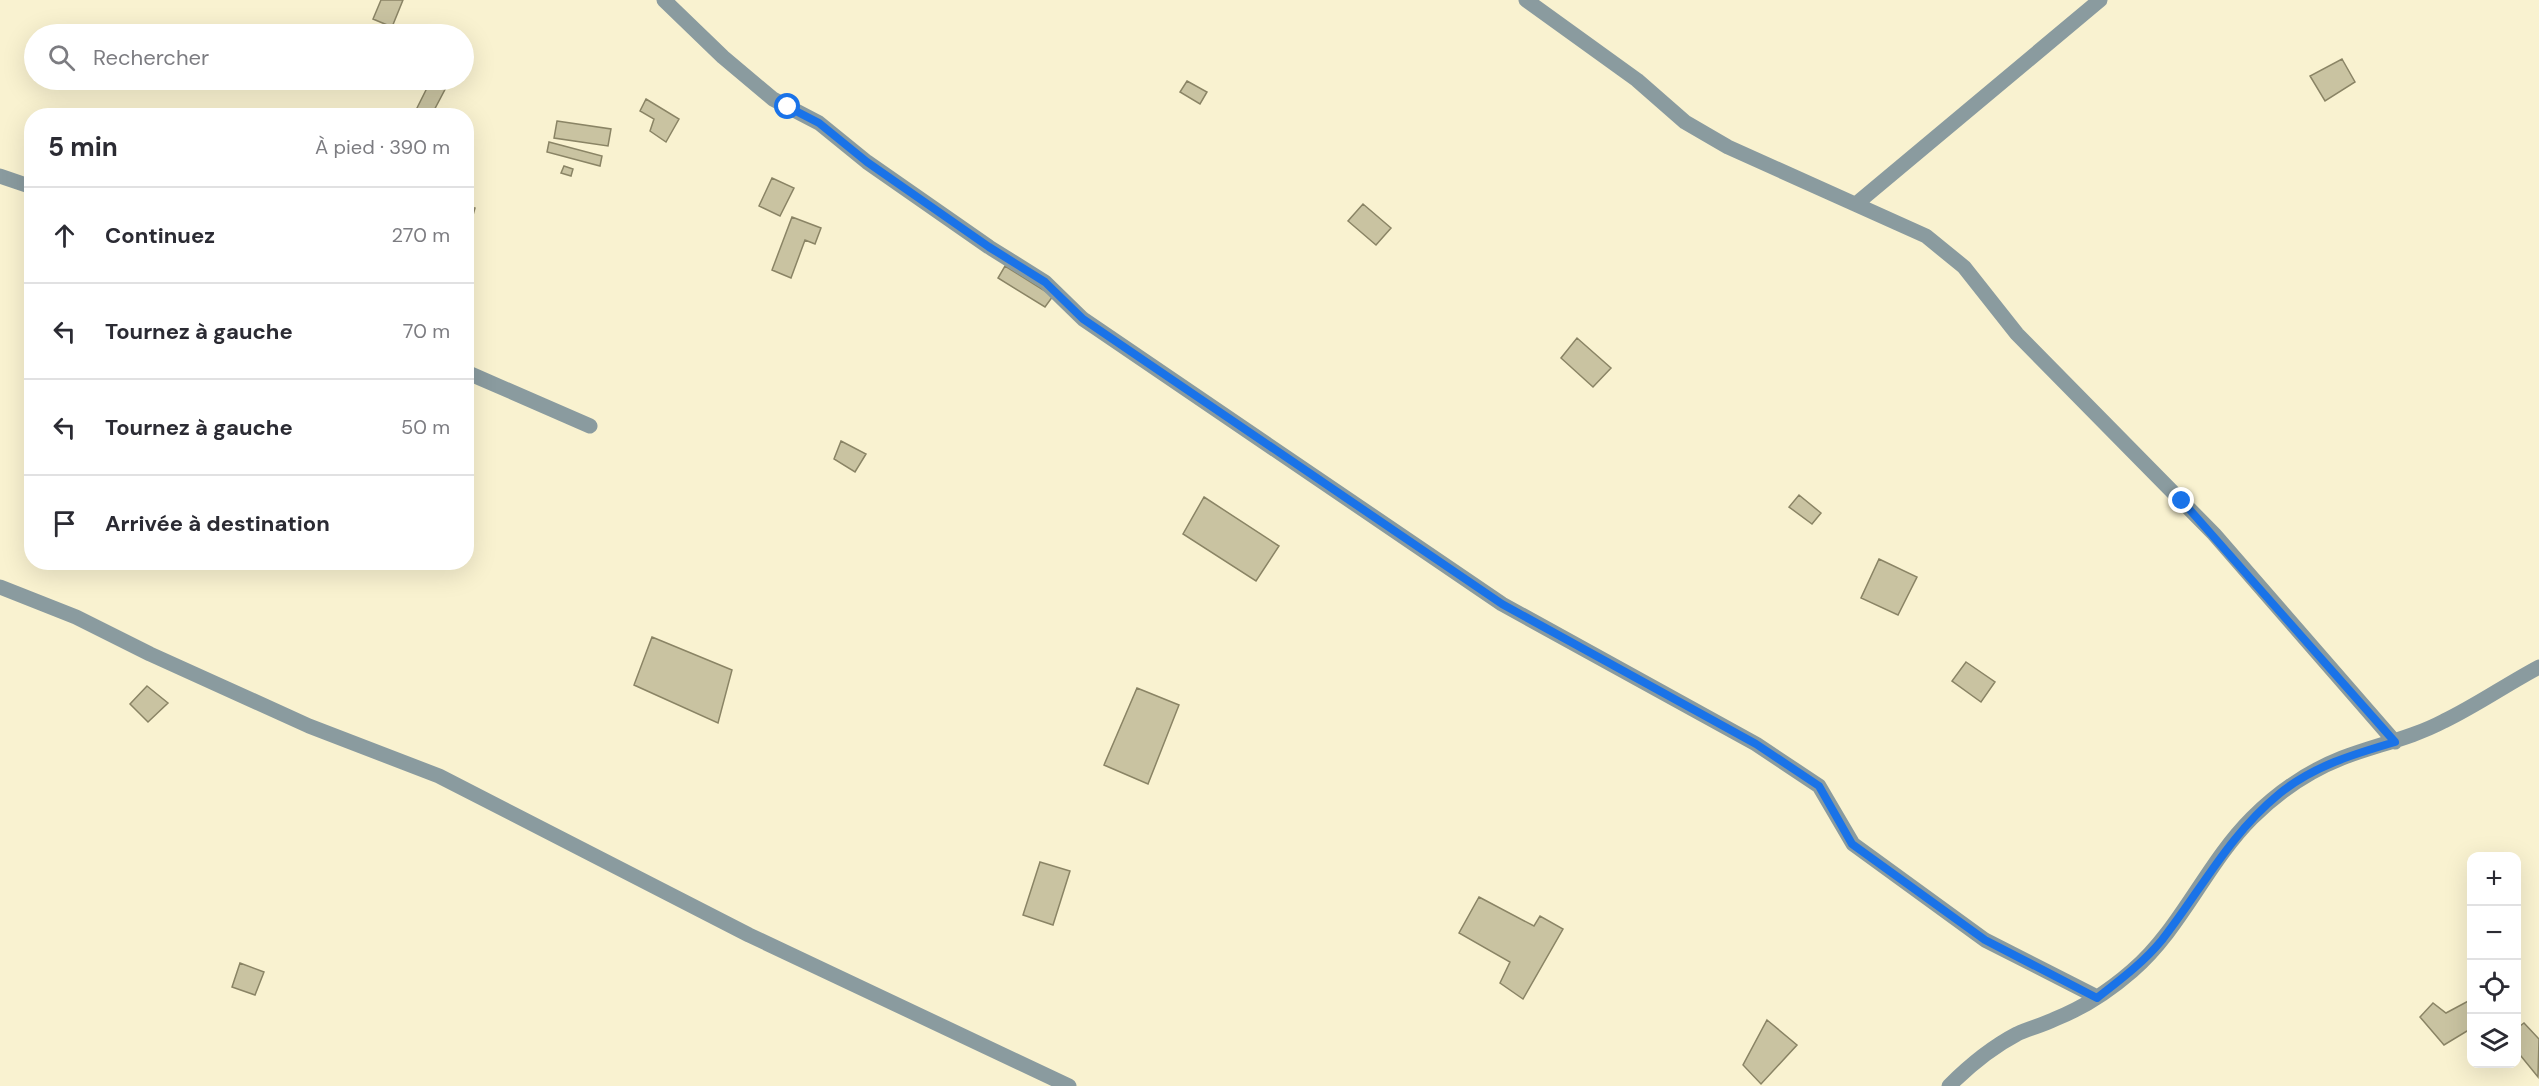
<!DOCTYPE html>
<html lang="fr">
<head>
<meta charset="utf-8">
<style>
	:root { --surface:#fff; --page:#f7f7f7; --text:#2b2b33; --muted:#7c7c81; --line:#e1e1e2 }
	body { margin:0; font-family:"DM Sans",sans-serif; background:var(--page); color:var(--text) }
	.controls { position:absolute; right:18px; bottom:18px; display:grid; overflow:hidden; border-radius:12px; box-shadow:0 6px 24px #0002 }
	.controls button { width:54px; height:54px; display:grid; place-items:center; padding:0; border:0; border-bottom:2px solid var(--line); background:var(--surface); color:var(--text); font:30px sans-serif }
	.stop { position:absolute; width:18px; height:18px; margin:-14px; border:4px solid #1a73e8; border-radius:50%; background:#fff }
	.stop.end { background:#1a73e8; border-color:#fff; box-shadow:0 2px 6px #0008 }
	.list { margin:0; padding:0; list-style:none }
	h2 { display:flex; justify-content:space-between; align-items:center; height:78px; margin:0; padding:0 24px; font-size:26px }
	h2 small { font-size:20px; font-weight:400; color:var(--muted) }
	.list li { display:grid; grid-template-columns:39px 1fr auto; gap:18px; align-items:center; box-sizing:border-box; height:96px; padding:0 24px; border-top:2px solid var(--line) }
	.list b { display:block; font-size:22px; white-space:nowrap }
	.list em { font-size:20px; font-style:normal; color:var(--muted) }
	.icon { flex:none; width:33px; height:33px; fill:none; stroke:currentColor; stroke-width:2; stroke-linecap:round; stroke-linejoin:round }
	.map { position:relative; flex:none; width:2539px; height:1086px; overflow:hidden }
	.search { position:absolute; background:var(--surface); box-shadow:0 6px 24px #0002; left:24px; top:24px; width:450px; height:66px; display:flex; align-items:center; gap:15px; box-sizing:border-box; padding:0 21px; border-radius:33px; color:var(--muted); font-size:22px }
	.panel { position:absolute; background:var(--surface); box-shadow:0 6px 24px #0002; left:24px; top:108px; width:450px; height:462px; border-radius:24px }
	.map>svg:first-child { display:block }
	.building { fill:#c9c3a1; stroke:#8a8465; stroke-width:1.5 }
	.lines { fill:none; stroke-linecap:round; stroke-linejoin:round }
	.minor { stroke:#8a9b9f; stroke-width:15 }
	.route { stroke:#1a73e8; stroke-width:8 }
</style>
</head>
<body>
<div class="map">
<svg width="2539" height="1086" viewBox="0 0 2539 1086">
	<rect width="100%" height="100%" fill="#f9f2d0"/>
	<path class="building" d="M381,0H403L392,27L373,19Z
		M2342,59L2355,82L2325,101L2310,76Z
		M431,80H450L431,116H413Z
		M1187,81L1207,92L1200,104L1180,92Z
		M646,99L679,119L666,142L650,131L654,119L640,111Z
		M557,121L611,129L608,146L554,138Z
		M549,142L602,156L600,166L547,152Z
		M564,166L573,169L571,176L561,173Z
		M772,178L794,188L780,216L759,206Z
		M1363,204L1391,228L1376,245L1348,221Z
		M466,206L475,208L466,240Z
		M792,217L821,228L815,244L805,240L791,278L772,270Z
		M1005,266L1053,296L1045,307L998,278Z
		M1577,338L1611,368L1593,387L1561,358Z
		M841,441L866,454L855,472L834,459Z
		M1799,495L1821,513L1812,524L1789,507Z
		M1204,497L1279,546L1256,581L1183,534Z
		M1879,559L1917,577L1898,615L1861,598Z
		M652,637L732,670L718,723L634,685Z
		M1966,662L1995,682L1981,702L1952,681Z
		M147,686L168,703L148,722L130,704Z
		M1137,688L1179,705L1148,784L1104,765Z
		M1040,862L1070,871L1053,925L1023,915Z
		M1479,897L1534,926L1540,916L1563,929L1523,999L1500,983L1510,962L1459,933Z
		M240,963L264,972L255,995L232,987Z
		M2472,999V1028L2444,1045L2420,1017L2433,1003L2446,1013Z
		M1767,1020L1797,1045L1761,1084L1743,1065Z
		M2524,1023L2539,1039L2538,1077L2516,1050V1029Z"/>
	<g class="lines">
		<path class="minor" d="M664,0L723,57L773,99L819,123L867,162L989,247L1045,282L1083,319L1502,604L1756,744L1819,786L1853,844L1985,940L2097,997
			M1526,0L1637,80L1685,122L1728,147L1926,236L1964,267L2017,334L2214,534L2395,742
			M0,176L32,187
			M1856,204L2100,0
			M466,372L590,426
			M0,587L76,617L150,654L309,726L439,776L749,935L1069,1086
			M1949,1086C1969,1066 1992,1047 2017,1034C2030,1028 2043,1025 2055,1019C2083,1008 2109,991 2132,971C2181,929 2206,864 2252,818C2277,793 2309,771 2342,758C2376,745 2412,738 2444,721C2477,705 2507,684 2539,667"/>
	</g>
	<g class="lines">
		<path class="route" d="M788,107L819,123L867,162L989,247L1045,282L1083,319L1502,604L1756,744L1819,786L1852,844L1985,940L2097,998C2120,980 2143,963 2162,940C2201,890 2229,835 2279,794C2313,766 2354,754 2395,742L2182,501"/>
	</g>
</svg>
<div class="controls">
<button>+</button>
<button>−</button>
<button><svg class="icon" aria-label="locate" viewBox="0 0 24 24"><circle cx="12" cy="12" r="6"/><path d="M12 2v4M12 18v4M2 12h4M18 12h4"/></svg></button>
<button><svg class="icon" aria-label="layers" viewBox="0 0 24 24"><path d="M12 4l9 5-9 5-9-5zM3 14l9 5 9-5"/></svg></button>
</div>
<div class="stop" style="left:788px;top:107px"></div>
<div class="stop end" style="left:2182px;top:501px"></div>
<div class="search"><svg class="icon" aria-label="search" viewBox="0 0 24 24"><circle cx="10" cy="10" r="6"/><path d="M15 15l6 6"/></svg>Rechercher</div>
<section class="panel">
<h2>5 min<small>À pied · 390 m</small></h2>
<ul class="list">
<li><svg class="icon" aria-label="ahead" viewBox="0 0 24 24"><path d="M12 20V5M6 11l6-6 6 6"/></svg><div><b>Continuez</b></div><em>270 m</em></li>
<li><svg class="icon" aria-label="left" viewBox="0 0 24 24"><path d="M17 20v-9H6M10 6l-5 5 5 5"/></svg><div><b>Tournez à gauche</b></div><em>70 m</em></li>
<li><svg class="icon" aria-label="left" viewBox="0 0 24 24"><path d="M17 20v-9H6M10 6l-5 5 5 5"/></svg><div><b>Tournez à gauche</b></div><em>50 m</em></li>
<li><svg class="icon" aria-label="arrive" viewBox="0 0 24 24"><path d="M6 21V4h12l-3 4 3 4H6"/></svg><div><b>Arrivée à destination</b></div></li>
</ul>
</section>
</div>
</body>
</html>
